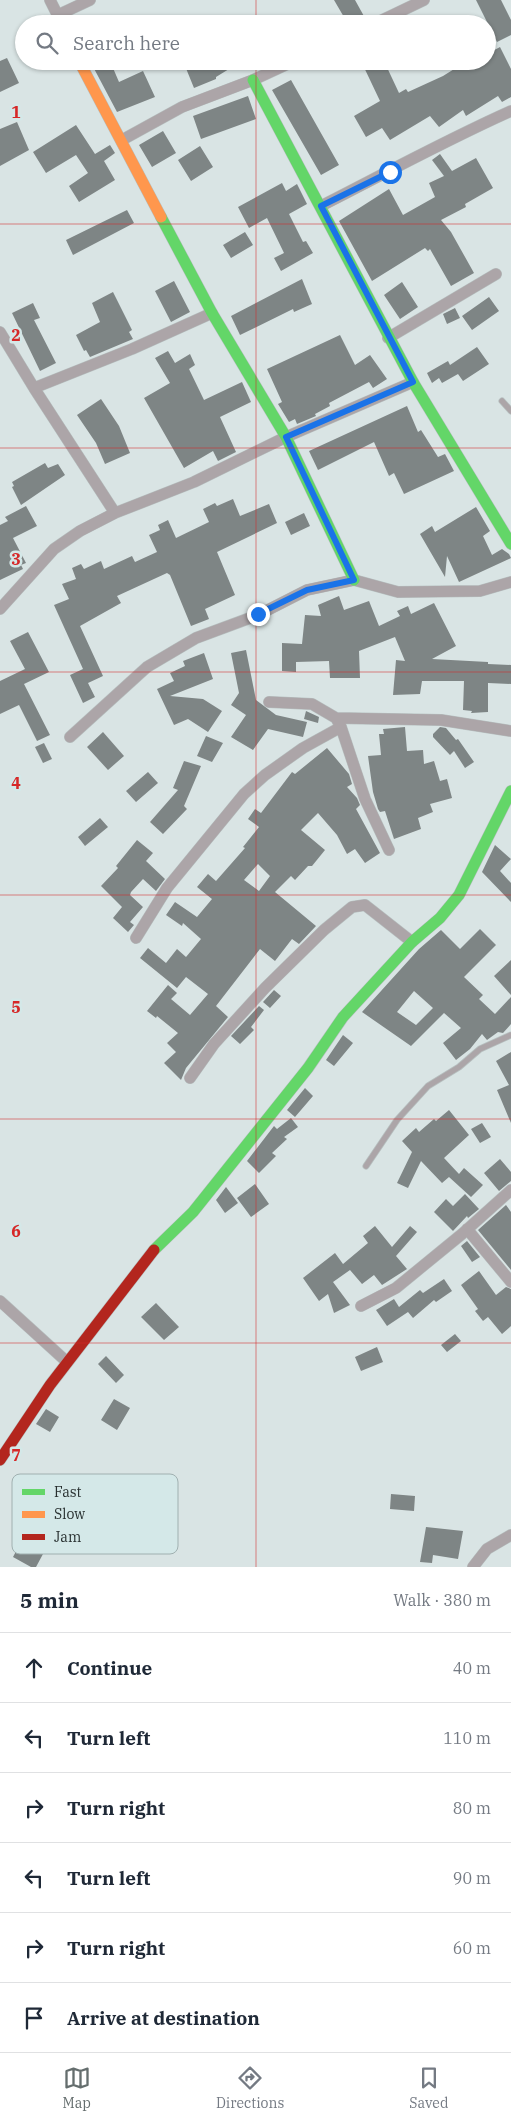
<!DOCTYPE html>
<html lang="en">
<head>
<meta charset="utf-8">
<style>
	:root { --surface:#fff; --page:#f6f6f7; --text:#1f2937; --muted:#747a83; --line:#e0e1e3; --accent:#656e6e }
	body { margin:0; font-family:"IBM Plex Serif",serif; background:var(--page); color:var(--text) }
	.stop { position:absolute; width:15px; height:15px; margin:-11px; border:4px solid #1a73e8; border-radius:50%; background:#fff }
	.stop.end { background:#1a73e8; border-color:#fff; box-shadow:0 1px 5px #0008 }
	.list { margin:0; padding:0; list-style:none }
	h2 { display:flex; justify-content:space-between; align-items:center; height:65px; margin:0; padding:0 20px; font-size:21px }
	h2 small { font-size:16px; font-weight:400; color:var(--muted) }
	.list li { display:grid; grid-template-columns:32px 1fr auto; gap:15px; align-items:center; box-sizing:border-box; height:70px; padding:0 20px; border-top:1px solid var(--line) }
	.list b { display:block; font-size:19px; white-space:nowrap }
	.list em { font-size:16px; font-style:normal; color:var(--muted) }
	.icon { flex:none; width:28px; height:28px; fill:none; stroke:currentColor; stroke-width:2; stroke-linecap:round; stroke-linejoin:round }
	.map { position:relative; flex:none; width:511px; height:1567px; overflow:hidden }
	.search { position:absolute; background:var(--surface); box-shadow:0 1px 4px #0004; left:15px; right:15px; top:15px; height:55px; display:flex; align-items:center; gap:12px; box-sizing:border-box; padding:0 18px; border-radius:28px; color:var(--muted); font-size:19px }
	.sheet { height:485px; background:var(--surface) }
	nav { display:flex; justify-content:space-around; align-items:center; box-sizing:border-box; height:70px; border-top:1px solid var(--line); background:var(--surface); font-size:14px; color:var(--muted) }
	nav a { display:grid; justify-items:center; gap:2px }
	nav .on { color:var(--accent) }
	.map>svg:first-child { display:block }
	.building { fill:#7e8585; fill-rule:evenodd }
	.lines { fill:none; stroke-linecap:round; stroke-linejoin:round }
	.lane-casing { stroke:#b6bfbf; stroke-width:7 }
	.street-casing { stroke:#b6bfbf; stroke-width:12 }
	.fast-casing { stroke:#b6bfbf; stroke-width:12 }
	.slow-casing { stroke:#b6bfbf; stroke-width:12 }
	.jam-casing { stroke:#b6bfbf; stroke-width:12 }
	.lane { stroke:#aca5a8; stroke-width:5.5 }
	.street { stroke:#aca5a8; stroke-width:11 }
	.fast { stroke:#63d668; stroke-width:11 }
	.slow { stroke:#ff974d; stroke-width:11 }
	.jam { stroke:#b3261e; stroke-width:11 }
	.route { stroke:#1a73e8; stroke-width:6 }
	.grid { fill:none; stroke:#d62828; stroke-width:1; stroke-opacity:0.55 }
	.key { fill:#d4e8e8; stroke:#a0b0b0; stroke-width:1 }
	.key-label { font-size:14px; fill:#272f2f }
	.grid-label { font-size:16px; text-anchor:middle; font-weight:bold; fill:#d62828; stroke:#d4e8e8; stroke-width:5; stroke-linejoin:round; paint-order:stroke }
</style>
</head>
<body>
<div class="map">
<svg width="511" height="1567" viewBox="0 0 511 1567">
	<rect width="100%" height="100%" fill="#d9e4e4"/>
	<path class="building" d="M334,0H355L365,18L355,24H348Z
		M476,0H501L511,20V35L497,42Z
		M500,47L511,69V97L502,102L498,96L466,116L463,110L439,127L430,116L390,140L382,128L366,137L354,116L380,101L361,61H384L399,93L406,89L408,92L443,76L467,61H487V54Z
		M7,58L19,83L0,92V61Z
		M90,61H110L119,82L143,71L155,97L117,112Z
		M183,61H242L216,77V79L194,88Z
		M291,80L339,165L321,175L272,90Z
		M248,96L256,119L201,139L193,116Z
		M17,122L29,150L0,166V129Z
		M76,125L95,154L110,145L115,153L104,161L115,180L79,202L69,186L88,173L76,155L46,173L33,152Z
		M163,131L176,153L152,167L139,145Z
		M200,146L213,167L191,181L178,160Z
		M440,154L452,171L476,158L493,188L465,204L466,207L441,220L451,232L474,273L451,286L430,249L428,251L425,248L372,281L339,221L389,189L403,215L435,197L429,183L444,176L432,160Z
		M282,183L286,191L297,184L307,204L289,214L303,242L306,241L313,253L281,271L274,258L284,253L267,218L249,228L238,207Z
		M127,210L134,223L73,255L66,240Z
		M245,232L253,245L231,258L223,245Z
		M302,279L312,304L294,312L293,309L240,335L231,316Z
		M174,281L190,312L171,322L155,291Z
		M402,282L418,307L400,319L384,295Z
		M113,292L132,330L129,332L133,339L90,357L86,350L84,351L76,335L100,322L92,303Z
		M489,297L499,311L472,330L462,316Z
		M33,303L40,318L34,320L56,363L40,371L12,313Z
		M455,308L460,318L447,324L443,314Z
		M340,335L355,365L370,355L387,379L373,388L369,382L329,403L330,406L315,414L316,416L297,424L295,419L289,422L278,404L282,402L267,369Z
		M477,347L489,364L463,381L458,374L442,383L439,378L432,383L427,373L448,361L450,365Z
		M168,351L175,363L190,354L195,365L189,369L204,400L242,382L251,402L220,417L236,452L218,461L213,451L184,468L144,398L170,383L155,358Z
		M101,399L119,426L130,453L105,464L96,443L77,415Z
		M407,406L418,432L421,430L438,457L445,454L454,471L404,494L394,473L389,476L374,442L318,470L309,451Z
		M45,463L48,468L58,464L65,475L21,505L12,487L14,486L12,482Z
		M233,499L240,516L269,504L277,523L217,552L235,595L205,609L209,619L191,626L170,575L167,573L117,596L121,603L80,626L103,676L88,683L95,697L83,703L70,675L83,669L54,605L69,599L62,584L76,579L72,568L81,564L84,569L101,561L104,569L132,556L135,562L157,552L149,535L160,530L158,525L168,520L176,538L209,522L203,509L215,503L217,506Z
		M26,506L37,526L13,538L26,563L21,565L23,569L0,580V525L8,521L5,517Z
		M476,507L490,531L483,536L492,555L502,549L509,554L511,558L459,582L447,556L445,577L420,534L432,526L435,532Z
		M304,513L310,526L291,535L285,522Z
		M339,596L344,610L369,601L379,626L400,616L397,611L408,606L411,614L434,603L456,646L432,659L488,662V664L511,665V684L488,683V712L471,713L472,711L463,710L464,681H422L420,694L393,695L396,660L405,661L395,637L359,651L360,678H330L329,661L296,662V672L282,671V643L302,644L305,615L321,616L318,605Z
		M28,632L49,672L24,684L50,735L37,741L19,705L0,714V681L25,669L10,641Z
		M246,650L256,700L276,715L307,722L303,737L268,729L253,750L231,737L246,715L231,705L239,693L231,653Z
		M204,653L213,679L170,696L203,699L222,711L208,732L188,719L174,725L157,689L174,681L170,673L185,666L183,661Z
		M306,711L319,717L318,723L304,719Z
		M405,727L407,751L423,750L424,764L434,761L440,781L447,779L452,798L430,804L433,812L418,818L421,829L394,839L385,811L380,812L378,809L373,792L368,756L381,755L379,734H384L383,729Z
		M440,727L446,728L456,740L458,739L474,762L465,768L454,751L450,755L433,737V734Z
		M103,732L124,756L108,770L87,747Z
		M206,736L223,743L212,762L197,756Z
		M44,743L52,759L43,763L35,747Z
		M327,748L349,774L352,784L347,787L357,798L360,805L356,809L380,853L365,863L355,849L347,854L337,835L318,813L301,830L325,850L312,866H308L295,880L291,876L275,892L316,926L299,944L292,939L275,961L260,949L216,1006L228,1017L186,1068L181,1080L164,1063L176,1052L167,1043L178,1033L157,1016L156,1018L147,1011L168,985L177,993L171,999L190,1015L208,994L186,977L177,988L140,958L148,948L166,963L177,949L186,957L201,939L183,923L182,926L166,915L175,902L197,917L212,899L197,887L208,874L216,881L245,848L243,847L259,827L248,819L255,809L261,813L292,772L295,774ZM258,864L270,876L259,891L244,880Z
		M184,761L201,766L184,806L187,809L163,834L150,822L178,790L173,788Z
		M148,772L158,783L136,802L126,791Z
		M100,818L108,827L85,846L78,837Z
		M137,840L153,853L146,861L165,879L156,891L143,879L131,892L130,895L143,907L130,922L134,925L128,932L113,918L122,907L101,886L118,868L116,866Z
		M495,845L511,859L500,871L511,883V902L482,872Z
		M480,929L496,945L464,977L483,995L479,999L495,1014L511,997V1024L503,1033L498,1032L487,1040L482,1034L470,1049L456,1060L443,1043L461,1028L444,1013L411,1046L362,1012L419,949L441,930L460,949ZM414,991L433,1008L416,1025L397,1012Z
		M511,960V995L494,976Z
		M274,990L281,996L270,1008L263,1002Z
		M259,1006L264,1010L251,1027L254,1030L240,1044L231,1036Z
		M343,1035L353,1043L334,1066L326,1060Z
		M511,1052V1123L497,1090L509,1085L496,1061Z
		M305,1088L313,1096L295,1117L287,1110Z
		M449,1110L469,1135L444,1158L459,1174L464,1168L483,1185L471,1197L449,1177L442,1183L421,1161L408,1188L397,1183L412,1152L402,1141L416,1128L419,1132L434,1119L436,1121Z
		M291,1118L298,1127L284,1137L287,1139L272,1153L276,1156L259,1173L247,1161L274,1126L277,1129Z
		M482,1123L491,1137L480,1143L471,1129Z
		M500,1159L511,1172V1181L499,1191L484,1173Z
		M255,1184L269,1204L251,1217L237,1198Z
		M226,1187L238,1203L225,1213L216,1200Z
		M465,1194L479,1209L468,1218L467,1216L453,1231L434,1212L446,1199L453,1206Z
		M506,1205L511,1212V1270L478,1230Z
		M375,1226L392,1247L410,1226L417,1232L396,1256L407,1269L382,1285L374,1275L362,1284L350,1270L333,1282L350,1305L334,1313L328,1294L319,1301L303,1278L335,1253L343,1264L368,1243L363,1236Z
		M467,1241L480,1257L472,1262L461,1246Z
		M479,1271L496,1295L506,1287L511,1289V1326L502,1334L488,1317L483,1321L475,1311L478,1309L461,1285Z
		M444,1279L452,1291L436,1302L434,1300L413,1318L408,1312L387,1326L376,1310L394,1299L399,1307L420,1290L423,1293Z
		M156,1303L179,1327L164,1340L141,1317Z
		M455,1334L461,1341L447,1352L441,1345Z
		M377,1347L383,1362L361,1371L355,1357Z
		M106,1356L124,1375L116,1383L98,1364Z
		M114,1399L130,1408L117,1430L101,1420Z
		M46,1409L59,1417L50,1432L36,1424Z
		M391,1494L415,1496L414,1511L390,1509Z
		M426,1527L463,1531L458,1559L433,1555L432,1563L420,1562Z
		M21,1542L43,1554L36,1567H31L13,1557Z"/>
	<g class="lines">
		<g class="lane-casing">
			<path id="lane" d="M502,401L511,411
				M366,1166L397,1120L428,1086L459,1067L480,1049L511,1035"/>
		</g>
		<g class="street-casing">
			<path id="street" d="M50,0L62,24
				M58,15L90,0
				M374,24L424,0
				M122,140L182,107L253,80L294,61
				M321,206C384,174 446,140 511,111
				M0,332L34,388L132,349L212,313
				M388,338L496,274
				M34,388L115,513
				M0,609L54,549L80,531L115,513L194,482L286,437L413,382
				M269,702L312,704L336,718L441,720L511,731
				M341,727L365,799L389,850
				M70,737L147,667L196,638L258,615L307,590L354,580L398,592L480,591L511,582
				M136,938L167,888L244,794L265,775L303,748L341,727L336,718
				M190,1078L214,1044L265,988L324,930L352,907L365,905L412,942
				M467,1229L511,1282
				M0,1301L67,1362
				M361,1306L396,1288L462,1234L511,1190
				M473,1567L487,1549L511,1535"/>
		</g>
		<g class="fast-casing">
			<path id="fast" d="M253,80L413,382L511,544
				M161,217L212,313L286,437L354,580
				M154,1250L193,1212L308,1068L343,1017L412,942L440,918L459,895L511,791"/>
		</g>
		<g class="slow-casing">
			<path id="slow" d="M79,61L161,217"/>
		</g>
		<g class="jam-casing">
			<path id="jam" d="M0,1460L50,1385L154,1250"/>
		</g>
		<use href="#lane" class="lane"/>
		<use href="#street" class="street"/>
		<use href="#fast" class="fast"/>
		<use href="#slow" class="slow"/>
		<use href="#jam" class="jam"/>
	</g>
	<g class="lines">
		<path class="route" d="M258,614L307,590L354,580L286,437L413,382L321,206L390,172"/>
	</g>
	<path class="grid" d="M256,0V24M256,61V1567M0,224H511M0,448H511M0,672H511M0,895H511M0,1119H511M0,1343H511"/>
	<rect x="12" y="1474" width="166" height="80" rx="8" class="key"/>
	<rect x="22" y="1489" width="23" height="6" fill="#63d668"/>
	<rect x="22" y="1511" width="23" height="7" fill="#ff974d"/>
	<rect x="22" y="1534" width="23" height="6" fill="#b3261e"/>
	<g class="key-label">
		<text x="54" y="1497">Fast</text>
		<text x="54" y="1519">Slow</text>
		<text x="54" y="1542">Jam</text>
	</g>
	<g class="grid-label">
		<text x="16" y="118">1</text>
		<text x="16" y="341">2</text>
		<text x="16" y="565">3</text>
		<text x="16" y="789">4</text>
		<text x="16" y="1013">5</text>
		<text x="16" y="1237">6</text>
		<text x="16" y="1461">7</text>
	</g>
</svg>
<div class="stop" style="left:390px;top:172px"></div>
<div class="stop end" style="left:258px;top:614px"></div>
<div class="search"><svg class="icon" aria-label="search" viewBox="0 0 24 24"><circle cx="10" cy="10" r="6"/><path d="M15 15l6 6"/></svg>Search here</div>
</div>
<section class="sheet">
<h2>5 min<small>Walk · 380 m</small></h2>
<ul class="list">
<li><svg class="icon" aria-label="ahead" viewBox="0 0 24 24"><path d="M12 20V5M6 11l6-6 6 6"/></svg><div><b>Continue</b></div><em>40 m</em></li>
<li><svg class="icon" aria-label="left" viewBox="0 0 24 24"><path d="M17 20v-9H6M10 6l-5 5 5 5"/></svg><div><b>Turn left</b></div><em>110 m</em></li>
<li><svg class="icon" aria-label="right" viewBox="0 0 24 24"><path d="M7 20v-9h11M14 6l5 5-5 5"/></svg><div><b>Turn right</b></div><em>80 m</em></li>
<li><svg class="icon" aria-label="left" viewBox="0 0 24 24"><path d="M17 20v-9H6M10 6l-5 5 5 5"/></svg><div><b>Turn left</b></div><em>90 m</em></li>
<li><svg class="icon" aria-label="right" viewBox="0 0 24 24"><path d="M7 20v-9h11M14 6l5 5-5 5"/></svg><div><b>Turn right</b></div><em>60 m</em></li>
<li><svg class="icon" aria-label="arrive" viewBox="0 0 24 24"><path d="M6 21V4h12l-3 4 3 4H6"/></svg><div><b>Arrive at destination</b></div></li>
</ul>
</section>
<nav>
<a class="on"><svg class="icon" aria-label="map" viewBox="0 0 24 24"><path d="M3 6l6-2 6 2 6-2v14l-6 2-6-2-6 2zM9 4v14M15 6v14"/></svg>Map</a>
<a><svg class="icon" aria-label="directions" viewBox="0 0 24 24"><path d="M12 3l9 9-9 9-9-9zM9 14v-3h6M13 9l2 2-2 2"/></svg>Directions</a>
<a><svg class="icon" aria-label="saved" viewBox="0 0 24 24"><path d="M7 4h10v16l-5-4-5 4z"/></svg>Saved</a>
</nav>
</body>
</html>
